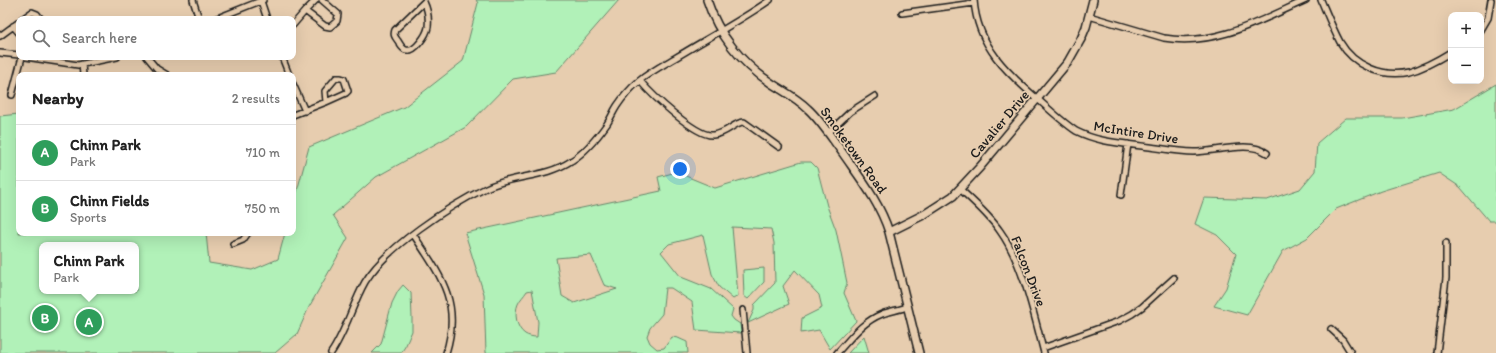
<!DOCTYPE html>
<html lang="en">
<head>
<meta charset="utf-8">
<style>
	:root { --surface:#fff; --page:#f6f6f6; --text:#222; --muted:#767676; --line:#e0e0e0; --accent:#c8321e }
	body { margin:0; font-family:Itim,sans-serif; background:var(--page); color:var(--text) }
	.controls { position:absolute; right:12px; top:12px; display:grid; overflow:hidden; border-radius:8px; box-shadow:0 4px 16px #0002 }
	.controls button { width:36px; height:36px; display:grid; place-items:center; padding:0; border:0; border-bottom:1px solid var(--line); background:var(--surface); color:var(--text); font:20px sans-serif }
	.you { position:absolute; left:680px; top:169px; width:14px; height:14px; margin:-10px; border:3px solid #fff; border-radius:50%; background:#1a73e8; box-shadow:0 0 0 6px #1a73e833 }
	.badge { display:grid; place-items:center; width:26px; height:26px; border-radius:50%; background:var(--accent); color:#fff; font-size:13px; font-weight:700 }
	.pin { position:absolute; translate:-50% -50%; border:2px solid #fff; box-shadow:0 1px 4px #0006 }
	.popup { position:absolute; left:39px; top:242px; width:100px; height:52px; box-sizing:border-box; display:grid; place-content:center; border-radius:8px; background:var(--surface); filter:drop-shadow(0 1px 3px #0005); font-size:13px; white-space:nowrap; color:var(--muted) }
	.popup b { font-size:15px; color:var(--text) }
	.popup::after { content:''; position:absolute; left:50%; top:100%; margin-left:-8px; border:8px solid transparent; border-top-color:var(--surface) }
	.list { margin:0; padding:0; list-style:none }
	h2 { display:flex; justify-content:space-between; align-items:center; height:52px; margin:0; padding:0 16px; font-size:17px }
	h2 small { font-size:13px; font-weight:400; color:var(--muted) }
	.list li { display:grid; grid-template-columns:26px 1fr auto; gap:12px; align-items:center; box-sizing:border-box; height:56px; padding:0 16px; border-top:1px solid var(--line) }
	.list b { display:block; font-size:15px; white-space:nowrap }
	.list p { margin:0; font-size:13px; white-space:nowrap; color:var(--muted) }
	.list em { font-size:13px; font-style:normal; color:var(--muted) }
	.icon { flex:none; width:22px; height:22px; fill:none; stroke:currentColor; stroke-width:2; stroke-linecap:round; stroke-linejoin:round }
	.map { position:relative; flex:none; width:1496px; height:353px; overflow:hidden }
	.search { position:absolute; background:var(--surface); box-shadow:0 4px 16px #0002; left:16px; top:16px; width:280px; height:44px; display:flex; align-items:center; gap:10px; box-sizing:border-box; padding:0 14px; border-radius:8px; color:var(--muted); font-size:15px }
	.panel { position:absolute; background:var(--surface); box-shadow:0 4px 16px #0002; left:16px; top:72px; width:280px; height:164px; border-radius:8px }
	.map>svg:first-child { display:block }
	.green { fill:#b1f1b8; stroke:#66866a; fill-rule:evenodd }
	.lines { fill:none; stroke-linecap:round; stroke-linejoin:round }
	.street-casing { stroke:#1c1c1c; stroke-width:8 }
	.secondary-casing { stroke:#1c1c1c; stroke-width:10 }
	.street { stroke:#e7cdaf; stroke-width:5 }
	.secondary { stroke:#e7cdaf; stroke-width:7 }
	.labels { text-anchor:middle; stroke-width:3.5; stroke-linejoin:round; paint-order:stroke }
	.street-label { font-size:14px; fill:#1c1c1c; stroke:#e7cdaf }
</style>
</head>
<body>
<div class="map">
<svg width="1496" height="353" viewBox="0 0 1496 353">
	<rect width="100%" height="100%" fill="#e7cdaf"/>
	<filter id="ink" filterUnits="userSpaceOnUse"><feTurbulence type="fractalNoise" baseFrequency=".025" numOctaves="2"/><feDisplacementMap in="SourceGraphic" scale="8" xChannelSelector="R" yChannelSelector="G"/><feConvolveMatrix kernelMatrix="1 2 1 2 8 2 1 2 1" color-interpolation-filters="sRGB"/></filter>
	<g filter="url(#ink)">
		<path class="green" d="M476,0H619L556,72L513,79L466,127L376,177L333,215L348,238L309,307L297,334L275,353H0V116L19,114V233H206L209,263L252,270L278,259L285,233H293V206L309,147L404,107L463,61L478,3ZM42,245H136V291H42Z
			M1496,84V221H1489L1460,187L1439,173L1381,191L1336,209L1307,238L1283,251L1247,315L1214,306L1226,288L1236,254L1217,235L1195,224L1204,198L1267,200L1300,189L1315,171L1317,143L1346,118H1402L1454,109Z
			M801,162H811L817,168L827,206L836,230L847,283L844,293L856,321L830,349L819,330L801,333L802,318L822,308L819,295L795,270L783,286L789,304L748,323L754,310V305L775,283L774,243L771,229L732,227L738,296L733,299L719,287L712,274L703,235L669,244L661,252L681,277L711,289L733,309L731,316L734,320L740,324L741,333L696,330L692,302L671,288H665L662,314L650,328L647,336L650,343L657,349L664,348L672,337L678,338L687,342L688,353H486L484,294L465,233L661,191L658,177L676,172L715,188ZM591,255L604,285L617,289L574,303L562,296L556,258ZM532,290L538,322L537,337C533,337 528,336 525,334C516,328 514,313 518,304C520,299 524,296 527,291Z
			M764,268V282L748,299L744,296L743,270Z
			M403,285L411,293L412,318V331L406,345L401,353H372L381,344L392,303L398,291Z
			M864,336L869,353H848Z"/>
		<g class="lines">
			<g class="street-casing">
				<path id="street" d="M193,0L199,19
					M316,0L305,11L325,26L330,27L337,21L338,14L322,0
					M974,0C977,46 1008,74 1041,102C1052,112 1064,123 1076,131C1098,142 1119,143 1142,146C1160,148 1177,152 1194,152C1216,152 1249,140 1267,153
					M1321,0C1327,14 1333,29 1340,42C1354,66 1383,78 1409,72C1424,68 1438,60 1451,52
					M261,1L267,19
					M424,2C428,10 429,18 428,27C427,34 415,53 406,50C402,49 400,44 398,41C395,37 393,35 395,30Z
					M902,13L974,3
					M1089,16L1164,38C1215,47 1261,20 1306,0
					M22,19L32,12L37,14L41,19
					M215,19L263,0
					M293,25L305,11
					M13,26L19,33
					M1481,30L1488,18L1491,0
					M0,36L19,22
					M0,53L19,55
					M26,57L78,65L117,57
					M147,57L157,69L167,75
					M282,57L289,75
					M82,64L83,75
					M336,78H341L344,79L348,91L346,93L326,102L325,91Z
					M640,81C652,95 696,137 713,135C727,134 734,122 744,122L779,147
					M293,84L305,111
					M12,95L22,57
					M293,115L326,102
					M828,133L850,112L875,96
					M960,189C974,202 989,215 1000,231C1023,263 1034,315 1044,353
					M1121,195L1128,144
					M413,234C440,275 462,302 446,353
					M233,244L243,240L248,233
					M743,310L747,353
					M1331,329L1343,340L1351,353
					M1043,348L1119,321L1132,314L1142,307L1174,278
					M331,353C346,331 352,305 365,282C386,247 449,206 486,188C513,175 545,178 571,161C586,152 597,138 607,124C611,118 613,112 617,106C623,97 631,88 639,81C650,72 663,65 675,58C706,39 740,21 770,0
					M837,353C851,338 862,322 882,314C890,311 899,310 907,307
					M1437,353L1446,278V243"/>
			</g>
			<g class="secondary-casing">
				<path id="secondary" d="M707,0C718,34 741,63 771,83C783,91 797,98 808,109C821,121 831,137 842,152C860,178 879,201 889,232L919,353
					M889,232L925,214L953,196L980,167L1068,62L1081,39L1086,27L1093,0"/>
			</g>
			<use href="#street" class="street"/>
			<use href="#secondary" class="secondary"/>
		</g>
	</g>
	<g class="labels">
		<g class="street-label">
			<text transform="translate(999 124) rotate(-50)" y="5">Cavalier Drive</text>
			<text transform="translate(1136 132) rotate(9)" y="5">McIntire Drive</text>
			<text transform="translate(854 150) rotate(54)" y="5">Smoketown Road</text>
			<text transform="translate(1029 271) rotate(69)" y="5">Falcon Drive</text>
		</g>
	</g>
</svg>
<div class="controls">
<button>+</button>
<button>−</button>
</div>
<div class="you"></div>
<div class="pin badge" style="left:89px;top:322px;background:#2e9e5b">A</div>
<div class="popup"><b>Chinn Park</b>Park</div>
<div class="pin badge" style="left:45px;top:318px;background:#2e9e5b">B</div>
<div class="search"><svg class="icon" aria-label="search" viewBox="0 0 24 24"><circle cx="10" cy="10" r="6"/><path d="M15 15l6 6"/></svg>Search here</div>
<section class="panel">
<h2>Nearby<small>2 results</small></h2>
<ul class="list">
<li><span class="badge" style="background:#2e9e5b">A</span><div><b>Chinn Park</b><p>Park</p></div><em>710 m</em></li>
<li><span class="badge" style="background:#2e9e5b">B</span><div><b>Chinn Fields</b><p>Sports</p></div><em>750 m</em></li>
</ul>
</section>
</div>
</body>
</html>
